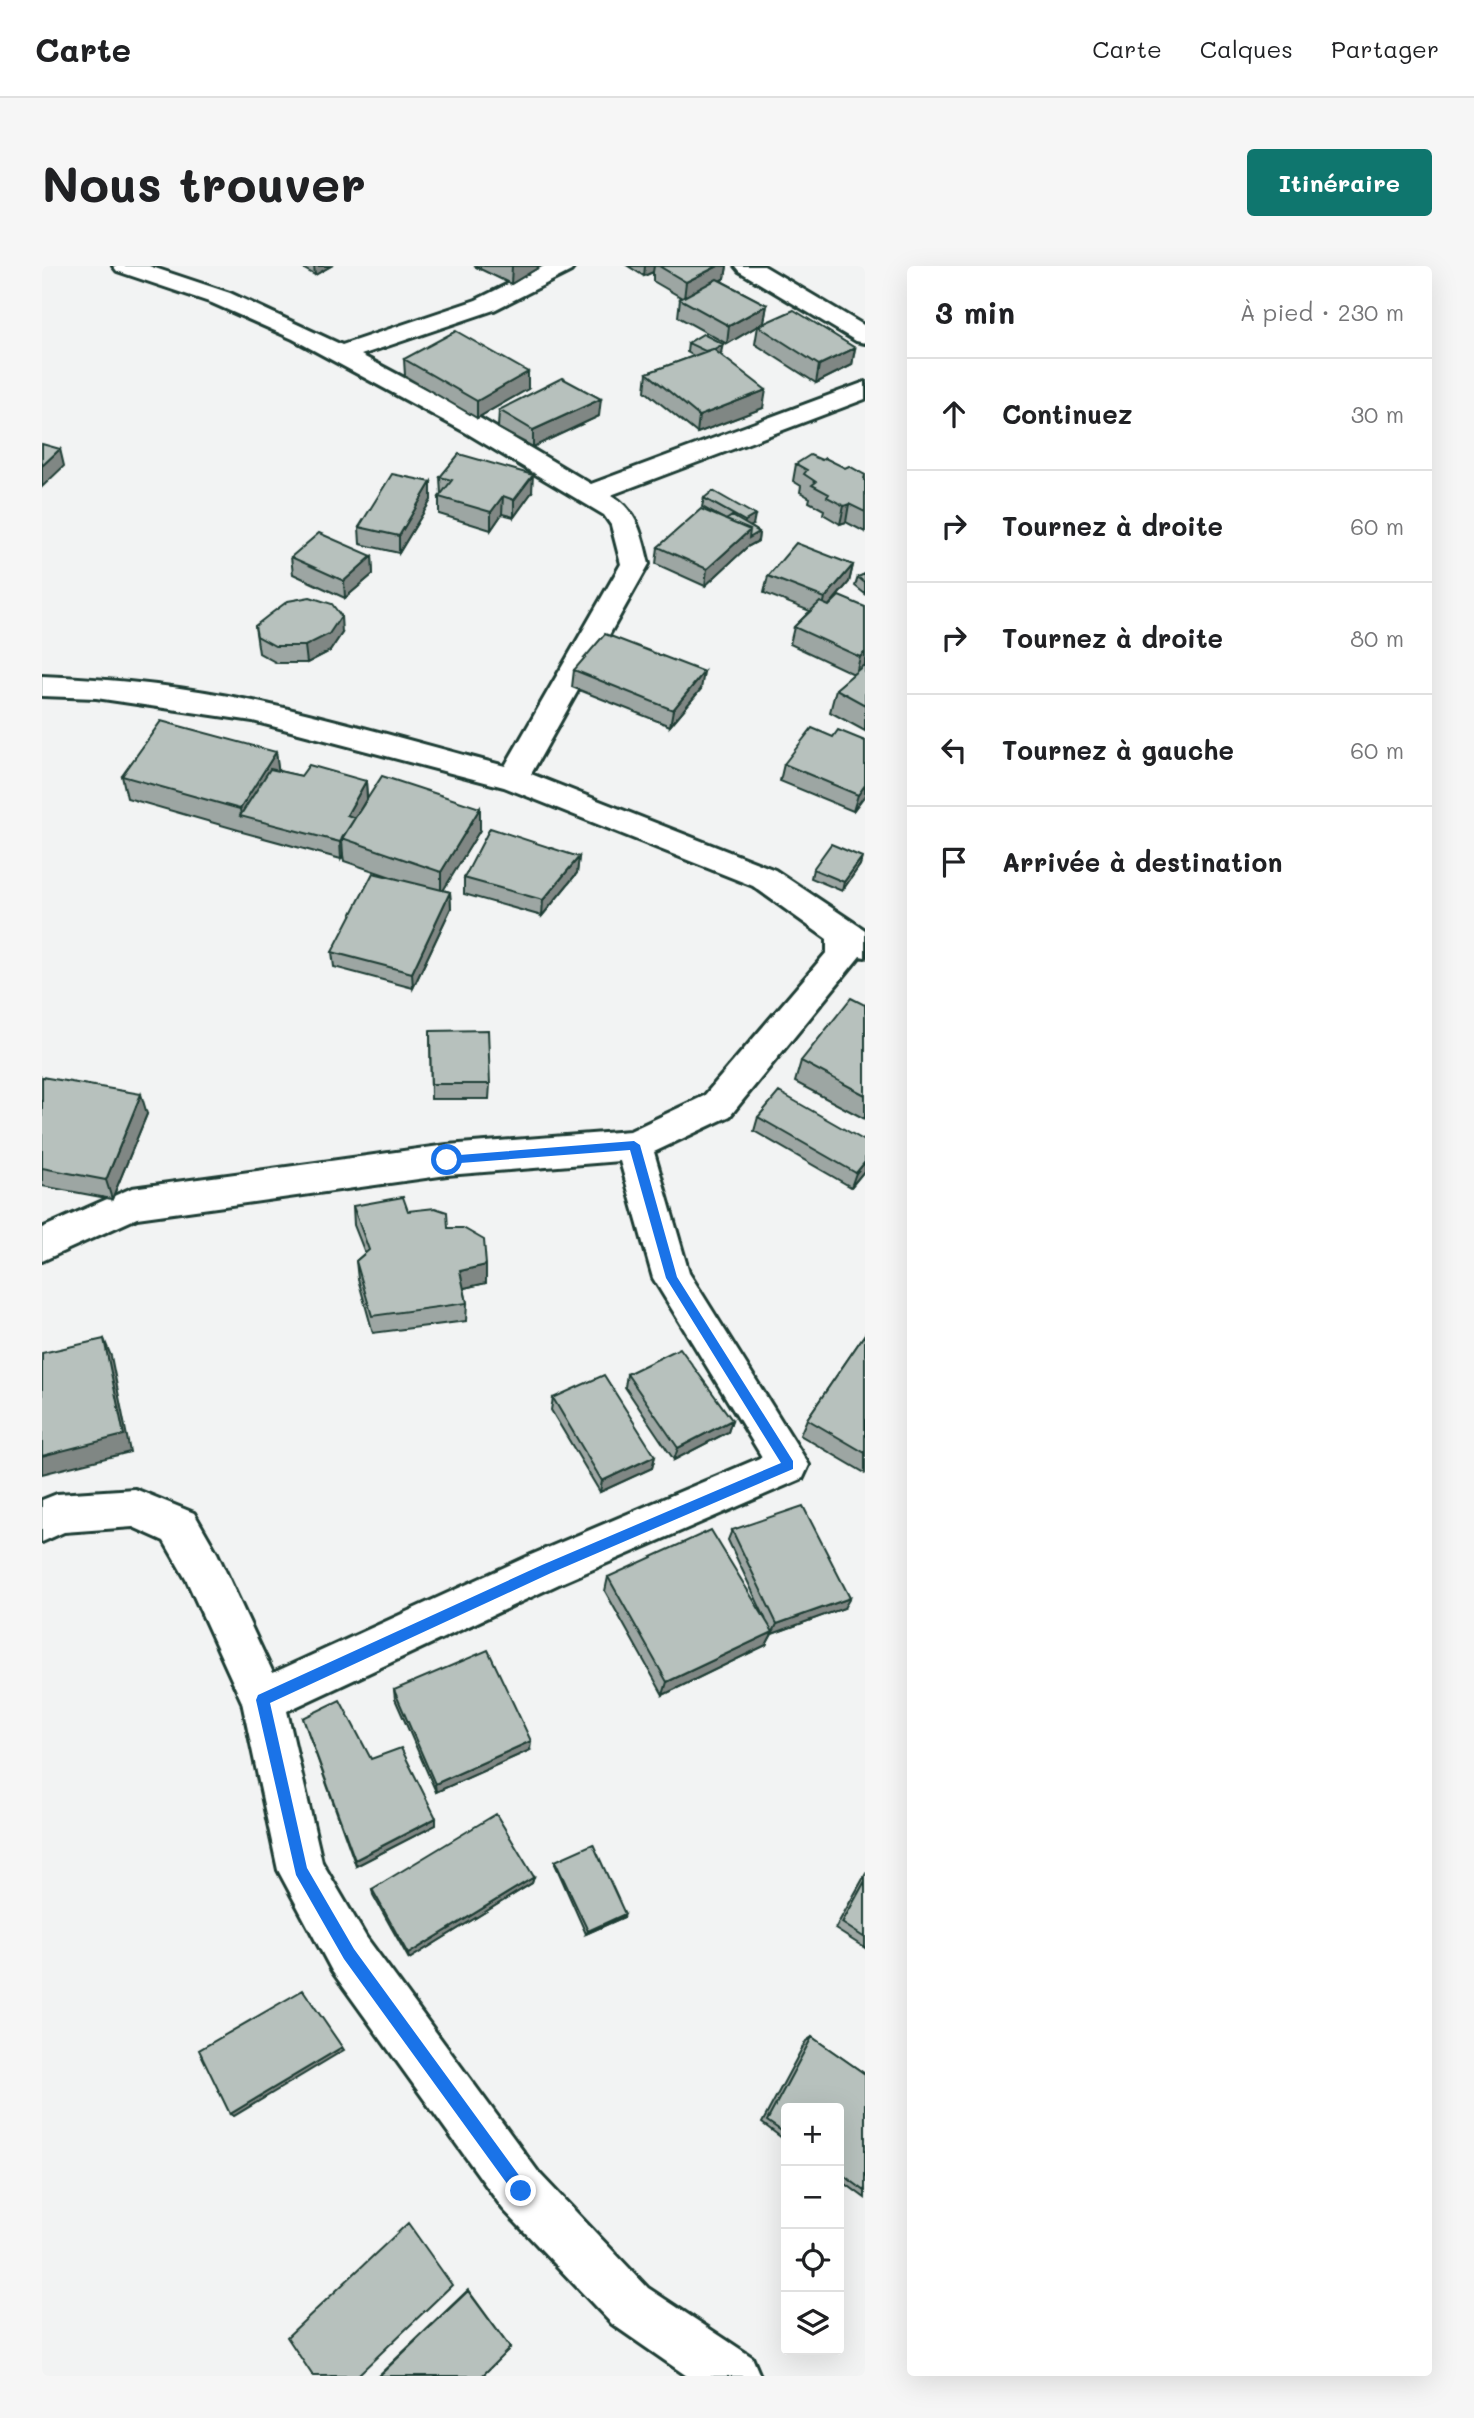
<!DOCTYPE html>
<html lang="fr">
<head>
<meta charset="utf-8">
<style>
	:root { --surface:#fff; --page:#f6f6f6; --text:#202124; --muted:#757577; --line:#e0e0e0; --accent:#0f766e }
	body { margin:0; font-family:Mali,sans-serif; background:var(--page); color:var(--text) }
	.controls { position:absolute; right:21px; bottom:21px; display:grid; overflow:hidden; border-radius:7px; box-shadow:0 7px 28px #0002 }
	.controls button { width:63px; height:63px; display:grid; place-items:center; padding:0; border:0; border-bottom:2px solid var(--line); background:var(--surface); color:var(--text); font:35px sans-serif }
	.stop { position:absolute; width:21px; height:21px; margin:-16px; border:5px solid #1a73e8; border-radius:50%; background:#fff }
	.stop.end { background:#1a73e8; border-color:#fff; box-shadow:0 2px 7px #0008 }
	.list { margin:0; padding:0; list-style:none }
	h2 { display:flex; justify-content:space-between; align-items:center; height:91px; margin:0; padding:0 28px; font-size:30px }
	h2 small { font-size:23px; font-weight:400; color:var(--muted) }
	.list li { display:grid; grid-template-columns:46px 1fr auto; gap:21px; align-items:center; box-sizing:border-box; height:112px; padding:0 28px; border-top:2px solid var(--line) }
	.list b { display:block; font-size:26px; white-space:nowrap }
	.list em { font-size:23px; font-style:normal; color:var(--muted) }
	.icon { flex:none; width:38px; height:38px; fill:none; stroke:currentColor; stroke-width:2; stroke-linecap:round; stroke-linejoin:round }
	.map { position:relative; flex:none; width:823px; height:2110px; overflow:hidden; border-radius:7px }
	header { display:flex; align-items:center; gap:42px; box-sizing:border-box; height:98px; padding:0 35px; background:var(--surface); border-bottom:2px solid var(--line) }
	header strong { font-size:33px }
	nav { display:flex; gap:38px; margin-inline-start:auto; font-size:24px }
	.intro { display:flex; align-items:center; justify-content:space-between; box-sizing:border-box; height:168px; padding:0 42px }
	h1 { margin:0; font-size:49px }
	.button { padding:18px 32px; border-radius:7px; background:var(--accent); color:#fff; font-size:24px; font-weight:700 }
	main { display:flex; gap:42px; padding:0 42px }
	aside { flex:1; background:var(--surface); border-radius:7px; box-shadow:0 7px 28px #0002 }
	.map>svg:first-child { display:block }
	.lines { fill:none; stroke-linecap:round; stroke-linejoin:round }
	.minor-casing { stroke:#1f3d34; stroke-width:6 }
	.minor { fill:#fff; fill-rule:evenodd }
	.wall { fill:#9da6a3; stroke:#1f3d34; stroke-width:2 }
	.shaded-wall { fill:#808784; stroke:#1f3d34; stroke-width:2 }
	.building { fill:#b7c1bd; stroke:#1f3d34; stroke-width:2 }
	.route { fill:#1a73e8 }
</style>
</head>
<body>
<header>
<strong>Carte</strong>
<nav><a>Carte</a><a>Calques</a><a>Partager</a></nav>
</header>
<div class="intro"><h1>Nous trouver</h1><a class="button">Itinéraire</a></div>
<main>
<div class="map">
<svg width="823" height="2110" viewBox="0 0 823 2110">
	<rect width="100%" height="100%" fill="#f2f3f3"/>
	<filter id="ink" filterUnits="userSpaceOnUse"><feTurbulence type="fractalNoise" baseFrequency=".0143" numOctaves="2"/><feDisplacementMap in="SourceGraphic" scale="14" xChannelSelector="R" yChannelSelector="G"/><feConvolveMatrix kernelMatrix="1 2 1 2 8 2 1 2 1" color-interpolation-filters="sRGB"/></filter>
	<g filter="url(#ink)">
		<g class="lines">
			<g class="minor-casing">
				<path id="minor" d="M71,0H107L188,27L300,79L434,34L502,0H533L529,5L452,44L319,89L441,154L549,218L823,116V133L569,229C596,245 600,270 607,298L489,508L733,604L823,664V691L818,690L688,850L612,886L647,1007L767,1199L761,1212L519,1317L245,1445L280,1596L324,1671L497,1907L606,2022L710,2091L718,2110H645L570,2058L461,1943L290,1705L236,1604L200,1436L145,1315L122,1275L91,1261L22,1266L0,1276V1234L15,1228L93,1223L152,1247L175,1287L231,1407L489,1289L720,1191L611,1012L578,895L405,909L95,952L0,995V962L90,922L405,879L588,865L662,830L785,686V673L711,620L462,521L211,455L54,432L0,430V410C71,413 142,420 211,435C295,453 379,478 463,500L579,298L569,259L562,249L423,166L251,73L170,37L75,5Z
					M693,0H722L823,60V77L814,75L697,5Z"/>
			</g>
			<use href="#minor" class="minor"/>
		</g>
		<path class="wall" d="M257,0H289L273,9Z
			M432,0H499L469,18Z
			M586,0H685L683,12L679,15L725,39L722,56L685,78L636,51L638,33L640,32L611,15V6L602,10Z
			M716,60L813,82L810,99L774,117L713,78Z
			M646,77L679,87L678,88L721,142L655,167L603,125L605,107L652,90L645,86Z
			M362,93L486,123L435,152L363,110Z
			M457,144L557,150L491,181L456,162Z
			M754,198L803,202L823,209V266L804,256L798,258L781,248L782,244L767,236L768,232L758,226L759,220L751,215Z
			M398,211L490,226L472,251L460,248L449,264L397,248V231L399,229Z
			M389,216V234L357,287L318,278L317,261Z
			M662,232L711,259L708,260L717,266L716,275L705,281L663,320L614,298L616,281L680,252L660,241Z
			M330,290L331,308L303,332L251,308L249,291Z
			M811,299L807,316L787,340L823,341V465L788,446L794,423L812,408L748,378L752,361L768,345L722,327L726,310Z
			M823,308V328L813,320L816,311Z
			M213,360L300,367L288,385L265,397H235L217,387Z
			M532,404L659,423L628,460L530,421Z
			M791,471L823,475V529L811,545L738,515L742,498Z
			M234,486L236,505L259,510L324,515L325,532L318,544L438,564L401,624L408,626L409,642L371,722L292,701L290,686L355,613L302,595L301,589L299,593L200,566V565L85,532L80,510Z
			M537,591L535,607L500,650L422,628V612Z
			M820,591L818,599L800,625L769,612L771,603Z
			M823,739V853L753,816L759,795Z
			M388,765L448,818L447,833H389Z
			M0,811L105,848L70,933L0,920Z
			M716,851L823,875V904L809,921L712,865Z
			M311,940L366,945L406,962L444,999V1017L422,1022L425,1037L424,1055L331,1067L316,1013L314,995L323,987L312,959Z
			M823,1068V1207L758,1169L765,1153Z
			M585,1108L690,1154L686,1166L632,1194L583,1121Z
			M511,1132L613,1190L610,1202L558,1226L509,1144Z
			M690,1264L802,1342L730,1368L724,1379L621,1429L563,1325L566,1311L723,1352L686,1274Z
			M352,1424L488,1484L394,1526L353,1433Z
			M261,1452L329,1493L394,1552V1559L314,1600Z
			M513,1595L582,1651L544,1668L513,1598Z
			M823,1609V1682L793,1663Z
			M492,1611L490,1617L367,1693L331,1629L330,1623Z
			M770,1771L823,1808V1932L797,1913V1842H744V1875L720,1857L764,1775Z
			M426,2024L468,2082L440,2110H336Z"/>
		<path class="shaded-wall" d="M272,0H289L273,9Z
			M470,0H499L469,18Z
			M603,0H612L611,6L602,10Z
			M676,0H685L683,12L642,33L644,16Z
			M725,39L722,56L685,78L687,60Z
			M681,78L679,87L665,96L667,87Z
			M813,82L810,99L774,117L777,99Z
			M486,106V123L435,152V135Z
			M724,124L721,142L655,167L657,150Z
			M559,133L557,150L491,181V164Z
			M18,183L22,200L0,221V200Z
			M491,209L490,226L472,251V234Z
			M389,216V234L357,287V270Z
			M461,230L460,248L449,264V246Z
			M807,238L804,256L798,258L802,240Z
			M713,249L711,259L702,264L703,255Z
			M708,264L717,266L716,275L705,281L663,320L665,303Z
			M330,290L331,308L303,332L302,315Z
			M811,299L807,316L779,349L783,332Z
			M299,350L300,367L288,385L265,397L263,380Z
			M823,386V399L814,408L818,391Z
			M662,406L659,423L628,460L631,444Z
			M234,486L237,509L199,550L198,543Z
			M324,515L325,532L313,553L305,549Z
			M823,519V529L811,545L816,529Z
			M438,542V564L399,628V606Z
			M300,573L301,589L299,593L298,576Z
			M537,591L535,607L500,650L501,634Z
			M820,591L818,599L800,625L802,616Z
			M408,626L409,642L371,722L370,707Z
			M99,828L105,848L70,933L64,914Z
			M823,896V904L809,921L814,907Z
			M444,999V1017L418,1023V1005Z
			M62,1073L69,1090L88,1186L0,1208V1190Z
			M690,1154L686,1166L632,1194L636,1182Z
			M613,1190L610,1202L558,1226L560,1215Z
			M808,1332L802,1342L730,1368L735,1358Z
			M731,1366L724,1379L621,1429L625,1416Z
			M489,1475L488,1484L394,1526L393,1518Z
			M394,1552V1559L314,1600L313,1594Z
			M492,1611L490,1617L367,1693L366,1688Z
			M583,1648L582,1651L544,1668L546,1665Z
			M300,1781L302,1784L192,1850L188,1848Z"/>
		<path class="building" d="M617,0H676L644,16Z
			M675,13L725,39L687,60L638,33Z
			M752,44L813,82L777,99L716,60Z
			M414,65L486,106L435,135L362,93Z
			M661,68L681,78L672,83H671L663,85L646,77Z
			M671,83L724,124L657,150L605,107Z
			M520,112L559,133L491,164L457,144Z
			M0,178L18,183L0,200Z
			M417,188L491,209L472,234L461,230L449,246L397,231L410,214L398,211Z
			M768,189L780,194L783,192L803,202L807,200L823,209L822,213L823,214V246L807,238L802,240L785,231L787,228L770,219L774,216L762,208L765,204L754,198Z
			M350,208L389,216L357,270L317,261Z
			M671,225L713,249L703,255L662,232Z
			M659,243L708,264L665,303L616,281Z
			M690,250L717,266L707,272L708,264L684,254Z
			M277,267L330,290L302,315L249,291Z
			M754,277L811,299L783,332L726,310Z
			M823,308V317L816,311Z
			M797,330L823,341V386L818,391L752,361L778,336L787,340Z
			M268,331L290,338L299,350L287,368L263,380H233L215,370L213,360L227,349L246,335Z
			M563,368L662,406L631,444L532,404Z
			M823,398V439L794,423Z
			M119,455L234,486L198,543L80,510Z
			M770,462L791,471L796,464L823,475V519L816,529L742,498Z
			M267,499L324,515L305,549L313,552L298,576L198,550L228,503L259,510Z
			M340,510L438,542L399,606L300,572Z
			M448,562L537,591L501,634L422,612Z
			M789,578L820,591L802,616L771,603Z
			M331,607L408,626L370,707L290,686Z
			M809,732L823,739V829L759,795Z
			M446,764L448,818H389L388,765Z
			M0,811L99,828L64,914L0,902Z
			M737,826L823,875V896L814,907L716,851Z
			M361,931L366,945L393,942L405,946L406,962H421L442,974L444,999L418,1005L425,1037L330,1050L314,995L327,984L311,940Z
			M823,1068V1187L765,1153Z
			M62,1073L82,1169L0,1190V1087Z
			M638,1082L690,1154L636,1182L585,1108Z
			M562,1109L613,1190L560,1215L511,1132Z
			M761,1240L808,1332L735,1358L690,1264Z
			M669,1264L731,1366L625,1416L566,1311Z
			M446,1384L489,1475L393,1518L352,1424Z
			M298,1434L329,1493L359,1482L394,1552L313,1594L261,1452Z
			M454,1548L492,1611L366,1688L330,1623Z
			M551,1578L583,1648L546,1665L513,1595Z
			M823,1615V1672L800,1657Z
			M261,1724L300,1781L188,1848L157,1784Z
			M770,1771L823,1808V1925L797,1906V1842H744V1868L725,1855Z
			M366,1957L410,2019L315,2110H271L245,2071Z
			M426,2025L468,2082L440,2110H337Z"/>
	</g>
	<path class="route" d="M592,875L598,879L635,1011L751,1195V1203L509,1307L228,1437L265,1602L312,1683L484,1919L487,1925L484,1930L479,1932L474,1930L302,1693L254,1609L214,1434L216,1429L500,1299L739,1197L624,1012L588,884L405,898L400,894L405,890Z"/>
</svg>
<div class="controls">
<button>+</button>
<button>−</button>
<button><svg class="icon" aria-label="locate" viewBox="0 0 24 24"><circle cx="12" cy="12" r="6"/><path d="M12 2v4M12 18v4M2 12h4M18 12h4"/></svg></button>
<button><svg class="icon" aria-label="layers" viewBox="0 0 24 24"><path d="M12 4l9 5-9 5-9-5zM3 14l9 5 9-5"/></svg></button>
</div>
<div class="stop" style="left:405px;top:894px"></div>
<div class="stop end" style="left:479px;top:1925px"></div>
</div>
<aside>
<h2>3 min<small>À pied · 230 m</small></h2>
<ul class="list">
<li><svg class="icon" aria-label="ahead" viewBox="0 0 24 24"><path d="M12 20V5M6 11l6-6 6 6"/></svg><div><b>Continuez</b></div><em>30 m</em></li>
<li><svg class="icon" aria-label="right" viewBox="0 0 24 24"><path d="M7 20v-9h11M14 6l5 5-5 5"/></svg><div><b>Tournez à droite</b></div><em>60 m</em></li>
<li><svg class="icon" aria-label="right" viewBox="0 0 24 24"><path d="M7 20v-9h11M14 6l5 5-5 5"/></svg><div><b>Tournez à droite</b></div><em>80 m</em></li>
<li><svg class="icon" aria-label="left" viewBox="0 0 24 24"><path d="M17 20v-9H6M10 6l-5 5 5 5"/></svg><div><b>Tournez à gauche</b></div><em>60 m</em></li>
<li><svg class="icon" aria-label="arrive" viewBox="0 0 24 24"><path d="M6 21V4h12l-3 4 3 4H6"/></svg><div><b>Arrivée à destination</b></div></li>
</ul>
</aside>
</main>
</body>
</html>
